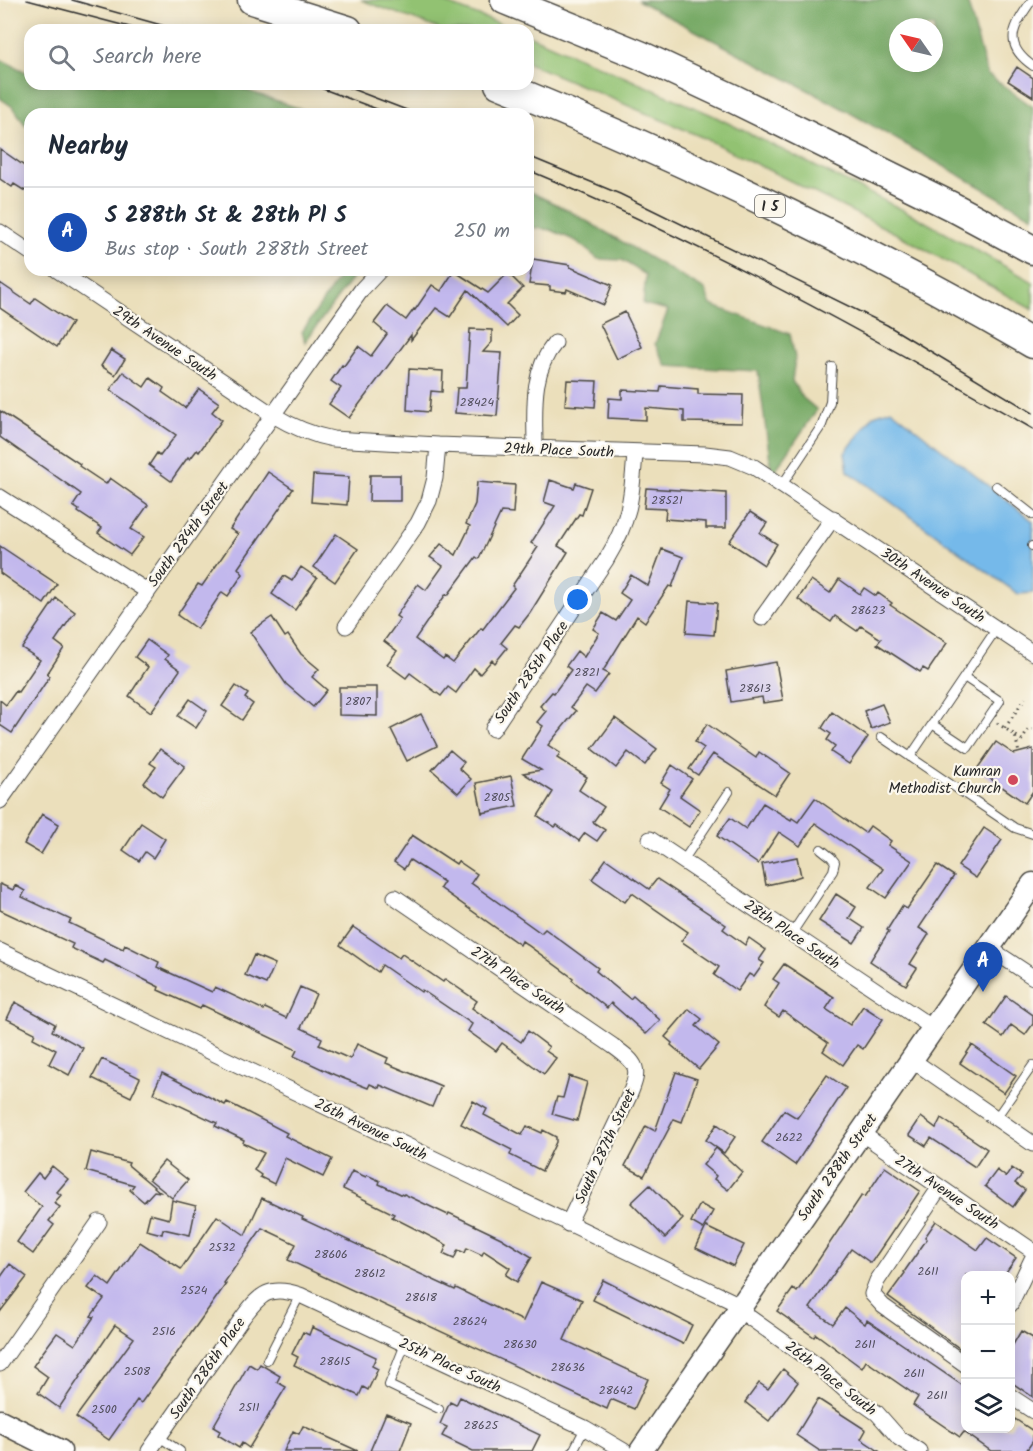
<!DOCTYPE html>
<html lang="en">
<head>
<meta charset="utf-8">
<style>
	:root { --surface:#fff; --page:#f2f2f3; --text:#1f2937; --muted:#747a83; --line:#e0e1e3; --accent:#111827 }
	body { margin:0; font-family:Kalam,sans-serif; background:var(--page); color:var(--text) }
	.controls { position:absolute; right:18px; bottom:18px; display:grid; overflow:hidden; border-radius:12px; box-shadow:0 3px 15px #0003 }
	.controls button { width:54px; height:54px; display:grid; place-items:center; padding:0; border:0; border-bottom:2px solid var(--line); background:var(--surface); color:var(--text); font:30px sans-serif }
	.compass { position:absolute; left:889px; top:18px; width:54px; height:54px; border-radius:50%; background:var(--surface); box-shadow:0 3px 15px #0003; rotate:304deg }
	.you { position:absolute; left:578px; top:600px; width:21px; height:21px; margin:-15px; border:4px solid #fff; border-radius:50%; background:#1a73e8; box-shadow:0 0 0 9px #1a73e833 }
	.badge { display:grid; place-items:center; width:39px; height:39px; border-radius:50%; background:var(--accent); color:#fff; font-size:20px; font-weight:700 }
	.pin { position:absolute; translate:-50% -50px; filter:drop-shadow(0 2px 3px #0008) }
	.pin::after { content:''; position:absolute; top:32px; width:21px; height:18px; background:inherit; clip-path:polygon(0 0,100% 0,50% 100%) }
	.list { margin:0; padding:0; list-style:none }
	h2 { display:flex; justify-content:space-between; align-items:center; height:78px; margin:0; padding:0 24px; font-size:26px }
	h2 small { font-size:20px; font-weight:400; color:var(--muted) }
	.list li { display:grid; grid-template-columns:39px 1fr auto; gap:18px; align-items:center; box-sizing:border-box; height:90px; padding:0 24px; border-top:2px solid var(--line) }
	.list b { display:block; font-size:22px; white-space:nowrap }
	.list p { margin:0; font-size:20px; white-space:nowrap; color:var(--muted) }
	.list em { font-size:20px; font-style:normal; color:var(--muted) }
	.icon { flex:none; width:33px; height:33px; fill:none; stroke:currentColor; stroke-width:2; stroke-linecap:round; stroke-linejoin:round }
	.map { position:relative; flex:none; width:1033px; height:1451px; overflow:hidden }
	.search { position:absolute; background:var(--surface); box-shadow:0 3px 15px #0003; left:24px; top:24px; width:510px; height:66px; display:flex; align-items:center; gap:15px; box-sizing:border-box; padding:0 21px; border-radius:18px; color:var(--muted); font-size:22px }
	.panel { position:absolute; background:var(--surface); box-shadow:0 3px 15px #0003; left:24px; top:108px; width:510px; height:168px; border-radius:18px }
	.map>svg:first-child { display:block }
	.green { fill:#92c272; stroke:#5e764e; stroke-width:1.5 }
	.forest { fill:#75a864; stroke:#506a48; stroke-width:1.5; fill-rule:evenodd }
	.water { fill:#74b9ea; stroke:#50728a; stroke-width:1.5 }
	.building { fill:#c2b8ed }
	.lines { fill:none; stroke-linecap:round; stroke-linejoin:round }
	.lane-casing { stroke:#484641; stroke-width:10 }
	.street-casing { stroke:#484641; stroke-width:17 }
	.secondary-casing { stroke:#484641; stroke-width:25 }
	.highway-casing { stroke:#484641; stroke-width:31 }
	.path { stroke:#484641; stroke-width:3; stroke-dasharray:1.5 4.5; stroke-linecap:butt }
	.lane { stroke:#fff; stroke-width:8 }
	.street { stroke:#fff; stroke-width:15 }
	.secondary { stroke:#fff; stroke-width:22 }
	.highway { stroke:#fff; stroke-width:28 }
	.tram { stroke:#2b2b2b; stroke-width:1.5 }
	.poi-dot { fill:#d1495b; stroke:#fbf7ec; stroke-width:2 }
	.labels { text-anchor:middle; stroke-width:4.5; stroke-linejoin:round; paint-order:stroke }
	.number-label { font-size:12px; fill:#514e5c }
	.shield { fill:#fbf7ec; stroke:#696865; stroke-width:1.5 }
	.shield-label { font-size:14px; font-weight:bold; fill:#2b2b2b }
	.street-label { font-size:15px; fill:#2b2b2b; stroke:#fbf7ec }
	.poi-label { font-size:15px; fill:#2b2b2b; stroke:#fbf7ec; text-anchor:end }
</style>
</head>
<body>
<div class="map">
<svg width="1033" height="1451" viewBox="0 0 1033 1451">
	<rect width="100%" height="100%" fill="#fbf7ec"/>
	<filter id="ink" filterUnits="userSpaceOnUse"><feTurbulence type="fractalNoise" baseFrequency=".0167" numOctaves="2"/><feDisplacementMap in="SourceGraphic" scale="12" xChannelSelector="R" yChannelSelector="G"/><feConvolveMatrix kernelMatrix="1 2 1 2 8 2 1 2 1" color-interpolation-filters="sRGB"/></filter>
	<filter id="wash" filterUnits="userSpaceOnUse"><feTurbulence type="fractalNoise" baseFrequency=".008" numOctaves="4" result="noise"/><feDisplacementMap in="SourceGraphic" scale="24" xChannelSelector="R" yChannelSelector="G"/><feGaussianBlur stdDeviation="1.35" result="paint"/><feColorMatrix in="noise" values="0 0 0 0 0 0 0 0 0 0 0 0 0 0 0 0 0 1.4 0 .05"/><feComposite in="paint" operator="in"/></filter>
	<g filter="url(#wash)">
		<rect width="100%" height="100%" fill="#ebdfbb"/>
		<path class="green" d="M361,0H437L516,30H442Z
			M528,35L712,115L913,215L1033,282V310L901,236L704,138L528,63Z"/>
		<path class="forest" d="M637,0H967L987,74L1033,107V217L838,106ZM898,27H934V63H898Z
			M0,59L30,74V84H228L315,114H30V127L26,126L14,108L0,98Z
			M528,191L566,209L705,290L711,305L790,334L795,358L792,381L802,397L817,410L772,475L758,371L666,366L655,344L668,310L643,304L646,275L622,260L598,259L576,241L551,230L528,227Z
			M344,270H358L305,342L302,332Z"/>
		<path class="water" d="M891,409L1033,521V593L1018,594L848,471L845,453L874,415Z"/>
		<g id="blocks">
			<path class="building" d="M1017,67L1033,78V97L1008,81Z
				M0,149L30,170V184L25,191L14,184L12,187L0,179Z
				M533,259L570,265V267L612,285L604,305L567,289L566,292L550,290V286L529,284Z
				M454,271L488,293L508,273L523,288L507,304L518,315L507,327L468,290L450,317L436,308L411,340V335L349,418L329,404L341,388L331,381L342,365L344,366L358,346L371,356L387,334L374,323L387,306L406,320L414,309L415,310L432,285L441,291Z
				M0,283L31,304L35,298L72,323L57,347L0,308Z
				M625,312L642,347L617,359L600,324Z
				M470,329L492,330V342L483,352L502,353L497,416L455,413L457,388H466Z
				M111,350L125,359L115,375L101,366Z
				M409,369L443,371L442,392L431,391L429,412L407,410Z
				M123,372L144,387L150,378L164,388L162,392L185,408L199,389L219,403L212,412L222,420L199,452L197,450L190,459L188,457L171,481L149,465L157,453L160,456L176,435L110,390Z
				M567,380L597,381L595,407L565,405Z
				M661,386L698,389V394L743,395L742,423L684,422V411L646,408V420L608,418L609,398L622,399V390L660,392Z
				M0,411L80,464L79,466L106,484L110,478L148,505L131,529L144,537L130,555L98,533L102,528L78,512L79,510L73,506L81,494L0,437Z
				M268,472L293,489L238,568L243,574L228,596L222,592L197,629L177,615L198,584L202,586L238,534L230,529Z
				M313,475L349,477L347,505L311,502Z
				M370,475H400V501H369Z
				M550,480L574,488L576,483L591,488L582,515L579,514L558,546L568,552L530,613L519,627L515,625L501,643L507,648L495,663L492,660L480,674L474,668L456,693L448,687L441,696L410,673L406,678L387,664L397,651L384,641L400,619L396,616L418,584L426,590L443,566L430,557L441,544L456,555L470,526L466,524L475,504L477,482L515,485L513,513L501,512L479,559L476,557L448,595L446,594L415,639L443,660L445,657L453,663L481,628L483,629L514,588L512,586L538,547L531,543L555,506L544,502Z
				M646,488L726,493V528H706V522L665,519L666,509L644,508Z
				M750,512L767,523L760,533L777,544L764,565L729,542Z
				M336,534L358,549L335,582L314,567Z
				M0,546L57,584L44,604L0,573Z
				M662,549L683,557L672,587L669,586L645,622L637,616L603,671L609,674L595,693L586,687L571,707L576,711L548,745L560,753L557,758L587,777L579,790L604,807L593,822L605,830L597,841L585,833L579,841L557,825L555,827L538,816L553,792L523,773L541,770L522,759L543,726L537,722L546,711L540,706L552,692L554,693L571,670L566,666L577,651L584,657L599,633L593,629L603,613L616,621L630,600L620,593L631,575L648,586Z
				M301,567L317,578L295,610L272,594L284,576L292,581Z
				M839,579L860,594L864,588L876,596L878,593L892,603L890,605L947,643L928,671L923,668L920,672L877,644L881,639L861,626L857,631L835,616L831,622L798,599L811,580L830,593Z
				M56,598L75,612L55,641L64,648L47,674L50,676L12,733L0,725V700L6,705L16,691L18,692L40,660L22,648Z
				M689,601L717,603L714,635L686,633Z
				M272,617L285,637L288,635L301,654L319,669L312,677L327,690L313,707L286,684L250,632Z
				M147,640L168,655L165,659L180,670L151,712L129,696L148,667L135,657Z
				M776,662L783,700L763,703L762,697L731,702L726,671Z
				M236,686L248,694L245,698L253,704L242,720L222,706Z
				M339,687H377V716L339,715Z
				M190,699L207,711L196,728L178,716Z
				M882,704L890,722L871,729L864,711Z
				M832,712L868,737L849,764L831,752L835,746L827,740L831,734L822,728Z
				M421,714L437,746L407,761L391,729Z
				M615,718L657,749L645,765L628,752L616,768L592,749Z
				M707,724L756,758L759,752L790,773L775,795L713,754L698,775L689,769L704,748L695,742Z
				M996,742L1014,754L1033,749V791L1025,803L977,769Z
				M160,749L185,766L162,797L144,783L156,767L150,763Z
				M450,750L464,762L459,768L471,779L458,793L432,770Z
				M672,765L692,779L680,796L700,810L689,827L659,807L670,789L661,783Z
				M511,776L517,806L482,813L476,783Z
				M815,798L865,833L870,826L891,841L888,845L912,861L886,898L870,887L883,869L815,823L800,846L779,832L758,864L717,836L730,818L746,829L763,803L791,820L792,818L798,822Z
				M42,814L59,824L41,854L24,844Z
				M141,823L165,839L153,858L145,852L139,861L123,850Z
				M984,828L1002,840L976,878L958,866Z
				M412,835L456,864L458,861L477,874L471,883L541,933L545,929L598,968L596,971L630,999L633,996L660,1020L646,1034L611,1003L607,1008L572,980L573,978L522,941L520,945L440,888L444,882L410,860L404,869L394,862Z
				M797,857L801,876L789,880L766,885L762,864Z
				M606,859L649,889L657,879L726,925L723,929L745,945L749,938L766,950L759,960L764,963L754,977L749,974L737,991L714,975L719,967L681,941L688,932L632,893L625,902L592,879Z
				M937,865L954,876L919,928L929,934L910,964L917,968L906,985L870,961L889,931L887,930L902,906L907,909Z
				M0,884L13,890L15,885L25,891L22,897L71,920L69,923L123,949L125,945L159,962L157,967L212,992L215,987L264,1010L265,1008L286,1018L300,987L316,994L301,1028L322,1038L319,1045L350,1059L357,1044L388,1058L386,1063L441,1086L432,1107L380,1085L379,1088L370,1084L368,1088L335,1075L294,1056L297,1050L202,1005L200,1009L158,990L159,987L105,960L103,963L71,948L73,944L0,910Z
				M836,894L856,907L849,918L864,928L854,943L819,921Z
				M353,927L399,958L402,954L443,982L445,979L477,1001L472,1008L521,1042L528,1031L549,1047L546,1051L556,1058L544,1074L502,1043L496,1051L468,1031L472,1024L422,990L421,992L382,965L378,972L340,945Z
				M254,955L275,964L266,984L245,975Z
				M784,964L834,997L826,1009L850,1025L863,1006L883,1019L863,1049L857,1045L843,1065L823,1051L828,1043L783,1011L779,1017L764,1007L779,983L773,979Z
				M1006,996L1033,1015V1024L1025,1035L1011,1025L1003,1037L986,1025Z
				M15,1002L55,1024L52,1031L83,1048L69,1075L49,1064L56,1050L33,1038L35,1033L7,1019Z
				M689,1009L702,1019L696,1026L719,1045L699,1069L671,1045L672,1043L665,1037Z
				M972,1045L1016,1076L1004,1093L960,1063Z
				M102,1059L140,1078L131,1097L92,1078Z
				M676,1072L697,1079L682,1122L674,1119L644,1176L625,1166L646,1126L655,1131Z
				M162,1073L225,1105L227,1102L239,1108L287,1133L285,1136L332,1159L323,1177L285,1158L274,1184L260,1177L261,1175L254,1170L264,1153L243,1143L244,1140L215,1126L217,1123L153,1093Z
				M827,1075L846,1088L795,1165L762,1142L784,1110L797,1118Z
				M569,1076L587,1082L577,1121L552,1114L557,1097L563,1098Z
				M473,1101L487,1109L484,1115L522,1135L527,1126L542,1133L543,1130L556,1137V1142L542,1171L510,1155L512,1150L461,1124Z
				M921,1117L936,1128L941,1118L987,1149L975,1167L931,1138L926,1146L909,1135Z
				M717,1124L735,1137L724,1153L706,1140Z
				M716,1148L742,1172L728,1190L714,1179L716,1176L703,1165Z
				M91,1152L129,1163L128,1165L160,1192L154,1191L144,1202L130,1190L134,1185L86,1171Z
				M164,1161L188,1180L172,1198L149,1179Z
				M52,1166L68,1179L57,1192L61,1195L54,1203L60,1207L49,1221L54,1225L33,1254L17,1242L42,1207L23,1192L38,1173L43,1178Z
				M885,1167L920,1191L871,1263L851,1249L810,1308L833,1324L845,1308L865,1324L867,1320L966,1388V1428H1011L1015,1419L1033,1431V1441L1026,1451H991L964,1432L960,1437L913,1405L918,1397L866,1361L862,1368L816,1334L814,1337L777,1311L793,1289L797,1292L862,1195L865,1197Z
				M1012,1168L1022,1175L1015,1183L1025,1190L1013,1207L985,1186L997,1170L1006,1177Z
				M352,1171L366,1177L367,1175L380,1181L379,1184L403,1195L404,1194L448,1215L449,1213L501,1238L532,1257L517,1282L506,1275L510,1268L484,1251L482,1255L467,1248L465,1253L458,1250L454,1259L443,1254L447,1245L392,1217L394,1214L343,1189Z
				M650,1185L683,1219L665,1238L631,1203Z
				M262,1198L303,1217L302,1219L455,1290L456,1288L523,1321L541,1282L582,1300L564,1340L648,1379L634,1409L611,1399L607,1409L288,1260L296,1244L262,1228L224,1283L226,1284L170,1363L141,1403L137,1400L109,1440L76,1417L134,1338L115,1325L59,1408L38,1393L48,1377L33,1366L40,1356L57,1333L75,1345L94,1317L91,1316L104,1299L88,1288L97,1276L110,1286L140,1242L181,1269L217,1216L245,1235Z
				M172,1200L196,1206L190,1235L163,1229L162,1234L146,1230L150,1214L169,1219Z
				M700,1204L713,1211L703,1229L691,1222Z
				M936,1221L978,1250L987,1238L1016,1258L1004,1275H966V1353L888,1296L905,1273L904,1272L927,1239L925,1237Z
				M706,1227L744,1245L733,1266L696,1248Z
				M10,1264L27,1277L0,1312V1278Z
				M603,1280L692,1325L683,1344L593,1300Z
				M312,1327L376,1357L372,1366L378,1369L368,1390L363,1387L359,1396L294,1365L298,1357L292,1354L303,1332L309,1335Z
				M1021,1331L1033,1338V1397L1011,1382V1348Z
				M249,1364L257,1369L260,1364L280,1376L277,1382L286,1387L249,1448L242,1443L239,1448L218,1435L220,1431L213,1427Z
				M783,1369L798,1382L769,1421L745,1402L759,1383L768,1389Z
				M460,1397L540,1435L532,1451H473L442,1436L447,1427L440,1424L450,1402L456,1405Z
				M818,1399L866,1430L861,1439L879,1451H820L796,1435Z
				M386,1413L411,1423L400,1451H370Z
				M303,1426L358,1451H284L293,1431L299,1434Z"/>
		</g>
	</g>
	<g filter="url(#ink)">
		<use href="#blocks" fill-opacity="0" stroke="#484641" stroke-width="1.5"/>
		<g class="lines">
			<g class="lane-casing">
				<path id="lane" d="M1032,0C1014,26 1001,44 1033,66
					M782,485L822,425L830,402L832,367
					M996,486L1033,515
					M1032,546H1033
					M932,724L968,748L1000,701L964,677
					M881,737L1015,828L1033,834
					M910,757L997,628
					M683,861L729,792
					M792,933L833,871L835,862L831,857L821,849
					M996,1118L1033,1065
					M405,1344L389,1385L439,1409
					M267,1360L300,1295
					M159,1437L180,1451
					M573,1451L585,1428"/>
			</g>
			<g class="street-casing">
				<path id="street" d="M0,232L30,252
					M57,270L273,415C293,427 311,435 333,439L438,445L705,454L730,457L754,467L1033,653
					M535,448C535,411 530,373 555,343
					M0,497L147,591
					M762,618L833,518
					M346,626L418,523L429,501L435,478L438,445
					M493,729L606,560C630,521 632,497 635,453
					M0,801L362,289L380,270
					M650,839L933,1028
					M395,897L613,1046C638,1064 641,1068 629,1096L568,1224
					M989,948L1033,977
					M0,951L742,1306
					M912,1060L1033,1144
					M861,1133L1033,1251
					M940,1187L877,1281L872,1294L883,1306L966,1365
					M1010,1305L1033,1257
					M739,1310L818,1366L847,1392L877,1413L899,1438L919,1451
					M0,1364L99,1222
					M1010,1396L1033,1411
					M149,1451L243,1317C261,1293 270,1285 300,1295L585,1428L624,1451"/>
			</g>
			<g class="secondary-casing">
				<path id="secondary" d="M0,1421L60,1451
					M641,1451L1033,884"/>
			</g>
			<g class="highway-casing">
				<path id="highway" d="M252,0L348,30
					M505,0L640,55L734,99L953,207L1033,250
					M499,84C682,159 862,244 1033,344"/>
			</g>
			<path class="path" d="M997,723L1015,735L1019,753
				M1005,728L1025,698
				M1016,736L1022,740L1029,729H1033"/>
			<use href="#lane" class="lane"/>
			<use href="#street" class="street"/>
			<use href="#secondary" class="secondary"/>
			<use href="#highway" class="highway"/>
			<path class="tram" d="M27,0L141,30
				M72,0L179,30
				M310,84L390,114
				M339,84L417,114
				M528,156L620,194L887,325L1033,413
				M528,170C703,243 869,335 1033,429"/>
		</g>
	</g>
	<circle class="poi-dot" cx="1013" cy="780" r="6"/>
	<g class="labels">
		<g class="number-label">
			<text x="477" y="406">28424</text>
			<text x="667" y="504">28521</text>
			<text x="868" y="614">28623</text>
			<text x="587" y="676">2821</text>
			<text x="755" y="692">28613</text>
			<text x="358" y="705">2807</text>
			<text x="497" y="801">2805</text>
			<text x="789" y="1141">2622</text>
			<text x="222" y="1251">2532</text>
			<text x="331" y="1258">28606</text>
			<text x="928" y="1275">2611</text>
			<text x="370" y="1277">28612</text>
			<text x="194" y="1294">2524</text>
			<text x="421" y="1301">28618</text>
			<text x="470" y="1325">28624</text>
			<text x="164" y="1335">2516</text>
			<text x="520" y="1348">28630</text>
			<text x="865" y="1348">2611</text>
			<text x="335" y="1365">28615</text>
			<text x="568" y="1371">28636</text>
			<text x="137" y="1375">2508</text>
			<text x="914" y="1377">2611</text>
			<text x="616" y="1394">28642</text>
			<text x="937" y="1399">2611</text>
			<text x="249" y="1411">2511</text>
			<text x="104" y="1413">2500</text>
			<text x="481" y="1429">28625</text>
		</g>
		<rect class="shield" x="755" y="195" width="30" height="22" rx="4.5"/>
		<g class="shield-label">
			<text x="770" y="211">I 5</text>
		</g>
		<g class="street-label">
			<text transform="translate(165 343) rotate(34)" y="5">29th Avenue South</text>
			<text transform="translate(559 450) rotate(2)" y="5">29th Place South</text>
			<text transform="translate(188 534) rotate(-54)" y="5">South 284th Street</text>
			<text transform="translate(933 585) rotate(34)" y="5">30th Avenue South</text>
			<text transform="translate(531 672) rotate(-56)" y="5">South 285th Place</text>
			<text transform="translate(792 934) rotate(34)" y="5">28th Place South</text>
			<text transform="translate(518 980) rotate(34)" y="5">27th Place South</text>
			<text transform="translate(371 1129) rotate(26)" y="5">26th Avenue South</text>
			<text transform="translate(605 1146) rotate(-65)" y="5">South 287th Street</text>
			<text transform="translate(837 1167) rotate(-55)" y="5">South 288th Street</text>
			<text transform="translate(947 1192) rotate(34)" y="5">27th Avenue South</text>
			<text transform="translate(450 1365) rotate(25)" y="5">25th Place South</text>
			<text transform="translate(207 1368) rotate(-55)" y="5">South 286th Place</text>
			<text transform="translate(831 1378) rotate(38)" y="5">26th Place South</text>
		</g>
		<g class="poi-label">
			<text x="1001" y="776">Kumran<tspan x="1001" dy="17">Methodist Church</tspan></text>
		</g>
	</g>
</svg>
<div class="controls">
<button>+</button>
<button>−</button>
<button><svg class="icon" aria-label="layers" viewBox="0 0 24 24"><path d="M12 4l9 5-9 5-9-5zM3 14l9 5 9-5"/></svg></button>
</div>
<svg class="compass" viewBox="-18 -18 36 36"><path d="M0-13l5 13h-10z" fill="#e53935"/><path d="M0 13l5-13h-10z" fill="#747a83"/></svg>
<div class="you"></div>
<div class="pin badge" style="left:983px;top:992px;background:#1a4fb4">A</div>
<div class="search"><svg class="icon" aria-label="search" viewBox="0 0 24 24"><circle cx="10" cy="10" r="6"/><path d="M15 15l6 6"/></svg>Search here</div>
<section class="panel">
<h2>Nearby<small></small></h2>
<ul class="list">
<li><span class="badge" style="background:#1a4fb4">A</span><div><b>S 288th St &amp; 28th Pl S</b><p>Bus stop · South 288th Street</p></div><em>250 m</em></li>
</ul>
</section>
</div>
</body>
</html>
